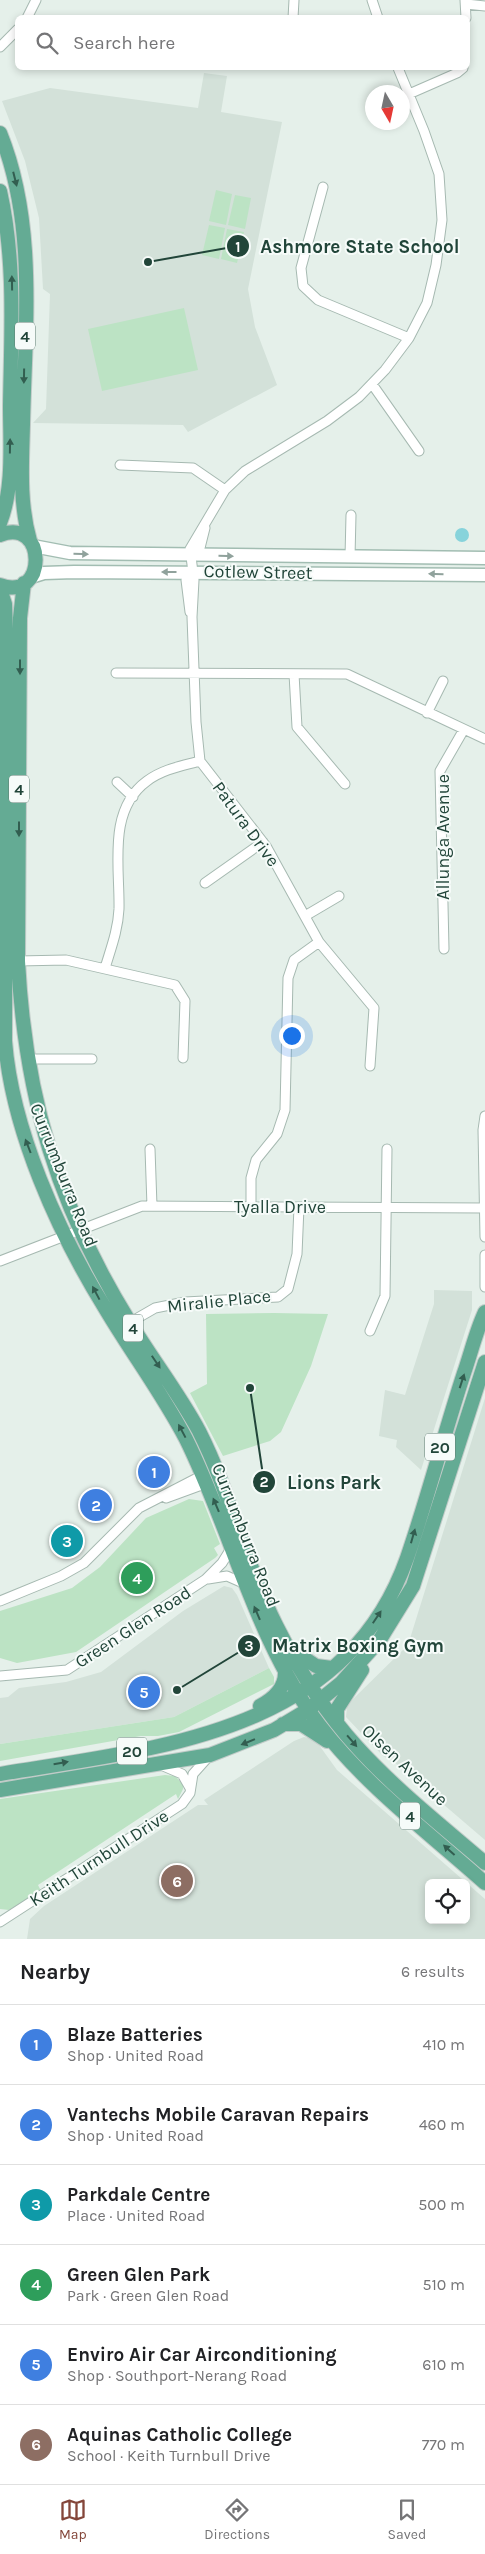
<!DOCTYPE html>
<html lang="en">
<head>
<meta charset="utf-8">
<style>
	:root { --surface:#fff; --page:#f6f6f6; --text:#202124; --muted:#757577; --line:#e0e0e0; --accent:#84463a }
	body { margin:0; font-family:Karla,sans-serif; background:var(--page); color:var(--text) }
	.controls { position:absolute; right:15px; bottom:15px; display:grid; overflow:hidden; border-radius:8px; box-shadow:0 2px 8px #0003 }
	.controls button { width:45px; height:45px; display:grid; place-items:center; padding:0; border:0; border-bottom:1px solid var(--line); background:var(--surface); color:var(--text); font:25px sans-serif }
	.compass { position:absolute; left:365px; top:85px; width:45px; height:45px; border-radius:50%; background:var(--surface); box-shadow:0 2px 8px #0003; rotate:171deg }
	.you { position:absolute; left:291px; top:1035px; width:18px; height:18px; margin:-12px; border:4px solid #fff; border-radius:50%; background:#1a73e8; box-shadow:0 0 0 8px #1a73e833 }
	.badge { display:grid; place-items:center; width:32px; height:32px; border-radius:50%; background:var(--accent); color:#fff; font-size:16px; font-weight:700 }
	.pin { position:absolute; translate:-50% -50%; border:2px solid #fff; box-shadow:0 1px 5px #0006 }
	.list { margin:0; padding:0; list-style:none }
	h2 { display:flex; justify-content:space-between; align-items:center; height:65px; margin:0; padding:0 20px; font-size:21px }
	h2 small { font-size:16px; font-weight:400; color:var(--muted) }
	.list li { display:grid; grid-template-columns:32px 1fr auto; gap:15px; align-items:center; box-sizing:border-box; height:80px; padding:0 20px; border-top:1px solid var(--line) }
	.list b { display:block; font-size:19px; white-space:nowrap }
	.list p { margin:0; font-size:16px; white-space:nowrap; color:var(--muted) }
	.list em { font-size:16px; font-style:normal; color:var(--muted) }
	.icon { flex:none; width:28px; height:28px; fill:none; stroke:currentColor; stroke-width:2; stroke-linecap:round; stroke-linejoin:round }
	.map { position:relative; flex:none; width:485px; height:1939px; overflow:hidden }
	.search { position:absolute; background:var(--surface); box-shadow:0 2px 8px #0003; left:15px; right:15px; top:15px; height:55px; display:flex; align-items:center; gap:12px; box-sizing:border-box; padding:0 18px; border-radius:8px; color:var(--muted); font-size:19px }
	.sheet { height:545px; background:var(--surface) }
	nav { display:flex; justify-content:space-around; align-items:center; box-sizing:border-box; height:70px; border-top:1px solid var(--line); background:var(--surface); font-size:14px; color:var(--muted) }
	nav a { display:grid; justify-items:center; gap:2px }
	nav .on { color:var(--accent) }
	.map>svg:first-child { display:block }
	.built { fill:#d3e1d9; fill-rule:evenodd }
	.green { fill:#bce3c4 }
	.water { fill:#87d3db }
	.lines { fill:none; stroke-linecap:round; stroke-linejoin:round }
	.street-casing { stroke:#a6b9b1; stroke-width:11 }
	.secondary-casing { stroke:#a2bdb2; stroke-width:15 }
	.primary-casing { stroke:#c1cbc8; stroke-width:16 }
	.street { stroke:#fff; stroke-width:9 }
	.secondary { stroke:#fff; stroke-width:12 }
	.primary { stroke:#64ab94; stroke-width:14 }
	.oneway { fill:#325e50 }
	.oneway2 { fill:#90a29c }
	.labels { text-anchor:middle; stroke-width:4; stroke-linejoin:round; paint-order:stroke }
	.shield { fill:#f6fbf9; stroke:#617c73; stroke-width:1 }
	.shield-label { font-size:16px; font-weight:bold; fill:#214539 }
	.street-label { font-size:18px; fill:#214539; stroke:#f6fbf9 }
	.leader { fill:none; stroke:#214539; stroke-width:2 }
	.callout-dot { fill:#214539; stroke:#f6fbf9; stroke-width:2 }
	.mark-label { font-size:15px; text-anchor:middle; font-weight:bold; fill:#fff }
	.callout-label { font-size:19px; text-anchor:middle; font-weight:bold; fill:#214539; stroke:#f6fbf9; stroke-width:4; stroke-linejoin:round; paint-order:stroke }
</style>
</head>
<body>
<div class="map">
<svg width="485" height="1939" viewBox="0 0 485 1939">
	<rect width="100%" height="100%" fill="#e5f0ea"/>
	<path class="built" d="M204,73L227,76L221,112L282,122L248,289L255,327L277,385L188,432L183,425L33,423L46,409L50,294L43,289L39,218L25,161L2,101L50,88L198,108Z
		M434,1290L472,1291V1310L421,1470L396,1447L397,1440L379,1436L385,1390L405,1395L434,1304Z
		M485,1398V1840L394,1762L383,1756L346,1717L347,1707L352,1700L408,1645Z
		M224,1586L232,1588L237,1595L269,1668L174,1717L0,1744V1698L8,1697L19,1688L66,1682L101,1672L183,1611Z
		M304,1737L313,1739L319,1745L337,1770L485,1899V1939H27L30,1919L44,1906L198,1805H208L204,1800L294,1741ZM429,1883H466V1920H429Z"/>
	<path class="green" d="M216,190L232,194L226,225L209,221Z
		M235,195L251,198L245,229L228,225Z
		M209,225L225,228L219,259L202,255Z
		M227,229L244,232L237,263L221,259Z
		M184,308L198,370L102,391L88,329Z
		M274,1313L328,1314L311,1366L281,1432L270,1441L223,1456L190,1393L207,1384L206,1314Z
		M189,1499L203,1501L220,1544L214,1548L218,1555L215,1558L76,1652L17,1663L0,1658V1611L72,1588L100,1567L146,1518Z
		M269,1668L274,1677V1684L179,1732L158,1736H141L0,1761V1744L174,1717Z
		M165,1775L175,1776L180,1781H183V1789L178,1799L176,1794L38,1885L41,1891L9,1910L0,1909V1799Z"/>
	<path class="water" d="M455 535a7 7 0 1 1 14 0a7 7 0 1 1-14 0Z"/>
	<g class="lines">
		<g class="street-casing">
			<path id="street" d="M372,0L378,18
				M465,0L466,18
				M466,4L485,6
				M27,18L36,0
				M293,18L294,0
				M0,47L18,29
				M409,94L457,73L463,68
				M323,187L301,268L303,286L318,300L409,338
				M372,384L419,451
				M120,465L193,468L225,490
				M192,555L200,548L205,528
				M350,557L351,515
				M190,612L186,580L191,572
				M116,673L347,674L485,739
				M294,674L297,727L345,784
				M427,713L443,681
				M117,782L133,797
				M205,883L263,842
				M305,916L339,896
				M444,949L440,771L463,731
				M18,961L66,960L175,985L185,1001L183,1058
				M105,968C111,948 118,930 119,909C120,867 107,810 147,781C163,769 182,766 200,761
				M27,1059H92
				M370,1066L374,1008L319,942L266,846L200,761L196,722L192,617L194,580L190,549L225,490L245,471L327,421L359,397L385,370L409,338L427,303L436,265L442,220L439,174L424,131L398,68
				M485,1116L483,1130L485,1237
				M150,1149L152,1206
				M251,1207V1178L256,1160L277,1134L285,1110L288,978L294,960L319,942
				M485,1255V1287
				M0,1261L142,1206L484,1208
				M129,1323L155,1308L185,1302L278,1297L288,1289L297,1254L299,1207
				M370,1331L385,1296L387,1149
				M166,1498L207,1483
				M208,1579L227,1576L245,1584
				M0,1601L61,1576L84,1563L139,1508L203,1475
				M0,1676L67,1670L206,1579L222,1563L232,1547
				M161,1765L182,1774L190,1788
				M0,1922L182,1804L190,1793L193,1774L210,1755"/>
		</g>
		<g class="secondary-casing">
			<path id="secondary" d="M33,546L70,553L485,558
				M31,577L44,573L74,572L485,575"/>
		</g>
		<g class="primary-casing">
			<path id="primary" d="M0,133C37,224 25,327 23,424C22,464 19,502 30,541
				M0,191C16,262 11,334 10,406C10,444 14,487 0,523
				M0,535C47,516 48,603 0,585
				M24,583L20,618L18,961C25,1097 57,1204 129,1321C151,1358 178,1392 199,1431C231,1494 245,1563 276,1625C298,1669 324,1711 357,1747C395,1789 442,1826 485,1863
				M0,589L5,604L6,630L5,1041C12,1130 58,1232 105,1308C131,1352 162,1393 186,1439C233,1534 255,1640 320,1726C366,1786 429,1833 485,1883
				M292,1650L316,1666L332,1668
				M260,1706C273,1699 285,1688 285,1673
				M337,1722V1709L362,1670
				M283,1724H301L327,1741
				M0,1774C157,1748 345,1734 407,1558C428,1497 444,1434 464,1373C471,1353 476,1331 485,1312
				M0,1790L210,1755L274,1730L309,1709L341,1683L379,1641L413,1586L485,1362"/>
		</g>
		<use href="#street" class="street"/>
		<use href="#secondary" class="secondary"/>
		<use href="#primary" class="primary"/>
	</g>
	<defs><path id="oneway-solid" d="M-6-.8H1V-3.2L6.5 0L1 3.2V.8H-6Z" transform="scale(1.25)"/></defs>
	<g class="oneway">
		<use href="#oneway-solid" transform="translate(15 179) rotate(76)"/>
		<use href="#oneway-solid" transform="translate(12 283) rotate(-91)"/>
		<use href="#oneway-solid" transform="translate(24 376) rotate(91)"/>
		<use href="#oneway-solid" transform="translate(10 446) rotate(-89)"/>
		<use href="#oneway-solid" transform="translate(20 667) rotate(90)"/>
		<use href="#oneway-solid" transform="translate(19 829) rotate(90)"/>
		<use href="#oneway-solid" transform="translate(28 1146) rotate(-111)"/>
		<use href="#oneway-solid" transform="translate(96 1293) rotate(-118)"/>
		<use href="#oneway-solid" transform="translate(156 1362) rotate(56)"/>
		<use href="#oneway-solid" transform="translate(462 1381) rotate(-72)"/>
		<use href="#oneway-solid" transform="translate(182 1431) rotate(-118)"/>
		<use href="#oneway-solid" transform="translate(216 1505) rotate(-113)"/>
		<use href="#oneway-solid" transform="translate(413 1536) rotate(-74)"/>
		<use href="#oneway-solid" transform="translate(257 1613) rotate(-113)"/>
		<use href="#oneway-solid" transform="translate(377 1617) rotate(-56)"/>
		<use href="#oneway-solid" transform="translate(352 1741) rotate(49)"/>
		<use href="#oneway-solid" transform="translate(248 1742) rotate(158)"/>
		<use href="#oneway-solid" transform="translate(61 1763) rotate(-10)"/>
		<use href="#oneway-solid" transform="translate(449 1850) rotate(-138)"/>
	</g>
	<g class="oneway2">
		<use href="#oneway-solid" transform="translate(81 554) rotate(1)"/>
		<use href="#oneway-solid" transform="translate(226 556) rotate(1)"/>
		<use href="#oneway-solid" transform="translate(169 572) rotate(180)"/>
		<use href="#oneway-solid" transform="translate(436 574) rotate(-179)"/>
	</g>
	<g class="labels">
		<g class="shield">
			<rect x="15" y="322.5" width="20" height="27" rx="4"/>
			<rect x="9" y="775.5" width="20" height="27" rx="4"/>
			<rect x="123" y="1314.5" width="20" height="27" rx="4"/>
			<rect x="425" y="1433.5" width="30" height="27" rx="4"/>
			<rect x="117" y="1737.5" width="30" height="27" rx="4"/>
			<rect x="400" y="1802.5" width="20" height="27" rx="4"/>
		</g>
		<g class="shield-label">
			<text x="25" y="342">4</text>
			<text x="19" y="795">4</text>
			<text x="133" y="1334">4</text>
			<text x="440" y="1453">20</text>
			<text x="132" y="1757">20</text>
			<text x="410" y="1822">4</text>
		</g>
		<g class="street-label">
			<text transform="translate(258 572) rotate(1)" y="6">Cotlew Street</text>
			<text transform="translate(246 824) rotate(54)" y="6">Patura Drive</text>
			<text transform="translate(443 837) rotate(-90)" y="6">Allunga Avenue</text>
			<text transform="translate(64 1175) rotate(68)" y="6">Currumburra Road</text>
			<text x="280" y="1213">Tyalla Drive</text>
			<text transform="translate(219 1301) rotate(-6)" y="6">Miralie Place</text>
			<text transform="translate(246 1535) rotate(68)" y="6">Currumburra Road</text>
			<text transform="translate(133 1627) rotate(-33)" y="6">Green Glen Road</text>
			<text transform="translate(405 1765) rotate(43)" y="6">Olsen Avenue</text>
			<text transform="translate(99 1858) rotate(-33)" y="6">Keith Turnbull Drive</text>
		</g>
	</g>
	<path class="leader" d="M148 262L238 246M250 1388L264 1482M177 1690L249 1646"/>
	<g class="callout-dot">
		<circle cx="148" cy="262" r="5"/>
		<circle cx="250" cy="1388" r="5"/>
		<circle cx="177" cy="1690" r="5"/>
		<circle cx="238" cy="246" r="12"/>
		<circle cx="264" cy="1482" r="12"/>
		<circle cx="249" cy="1646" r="12"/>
	</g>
	<g class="mark-label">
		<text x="238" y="252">1</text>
		<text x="264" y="1487">2</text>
		<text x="249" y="1651">3</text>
	</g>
	<g class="callout-label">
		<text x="360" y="253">Ashmore State School</text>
		<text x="334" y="1489">Lions Park</text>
		<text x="358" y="1652">Matrix Boxing Gym</text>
	</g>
</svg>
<div class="controls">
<button><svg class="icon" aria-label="locate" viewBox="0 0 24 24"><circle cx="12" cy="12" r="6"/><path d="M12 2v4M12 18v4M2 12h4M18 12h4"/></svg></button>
</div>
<svg class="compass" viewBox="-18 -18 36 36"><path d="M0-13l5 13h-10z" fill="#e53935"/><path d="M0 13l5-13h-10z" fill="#757577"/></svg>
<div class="you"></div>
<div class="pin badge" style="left:154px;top:1472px;background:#3f7fe0">1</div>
<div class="pin badge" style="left:96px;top:1505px;background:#3f7fe0">2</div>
<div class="pin badge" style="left:67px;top:1541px;background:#0f9aa8">3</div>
<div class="pin badge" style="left:137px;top:1578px;background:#2e9e5b">4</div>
<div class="pin badge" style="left:144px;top:1692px;background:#3f7fe0">5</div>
<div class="pin badge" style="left:177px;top:1881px;background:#8d6e63">6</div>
<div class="search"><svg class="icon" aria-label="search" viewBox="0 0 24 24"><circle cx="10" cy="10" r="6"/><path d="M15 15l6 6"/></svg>Search here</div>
</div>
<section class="sheet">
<h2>Nearby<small>6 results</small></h2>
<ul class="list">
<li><span class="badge" style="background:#3f7fe0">1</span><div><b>Blaze Batteries</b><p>Shop · United Road</p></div><em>410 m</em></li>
<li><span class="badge" style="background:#3f7fe0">2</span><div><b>Vantechs Mobile Caravan Repairs</b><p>Shop · United Road</p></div><em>460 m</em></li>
<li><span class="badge" style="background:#0f9aa8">3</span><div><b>Parkdale Centre</b><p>Place · United Road</p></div><em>500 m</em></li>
<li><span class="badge" style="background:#2e9e5b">4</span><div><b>Green Glen Park</b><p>Park · Green Glen Road</p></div><em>510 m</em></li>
<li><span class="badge" style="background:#3f7fe0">5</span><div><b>Enviro Air Car Airconditioning</b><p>Shop · Southport-Nerang Road</p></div><em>610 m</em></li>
<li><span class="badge" style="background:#8d6e63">6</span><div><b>Aquinas Catholic College</b><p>School · Keith Turnbull Drive</p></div><em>770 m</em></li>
</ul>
</section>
<nav>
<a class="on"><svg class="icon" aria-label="map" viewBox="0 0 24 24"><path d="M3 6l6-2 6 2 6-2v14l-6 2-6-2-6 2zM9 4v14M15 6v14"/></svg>Map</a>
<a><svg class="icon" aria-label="directions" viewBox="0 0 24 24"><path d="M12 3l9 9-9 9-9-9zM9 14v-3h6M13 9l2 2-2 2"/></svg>Directions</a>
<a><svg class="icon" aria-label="saved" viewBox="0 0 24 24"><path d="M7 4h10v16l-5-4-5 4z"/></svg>Saved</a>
</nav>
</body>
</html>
